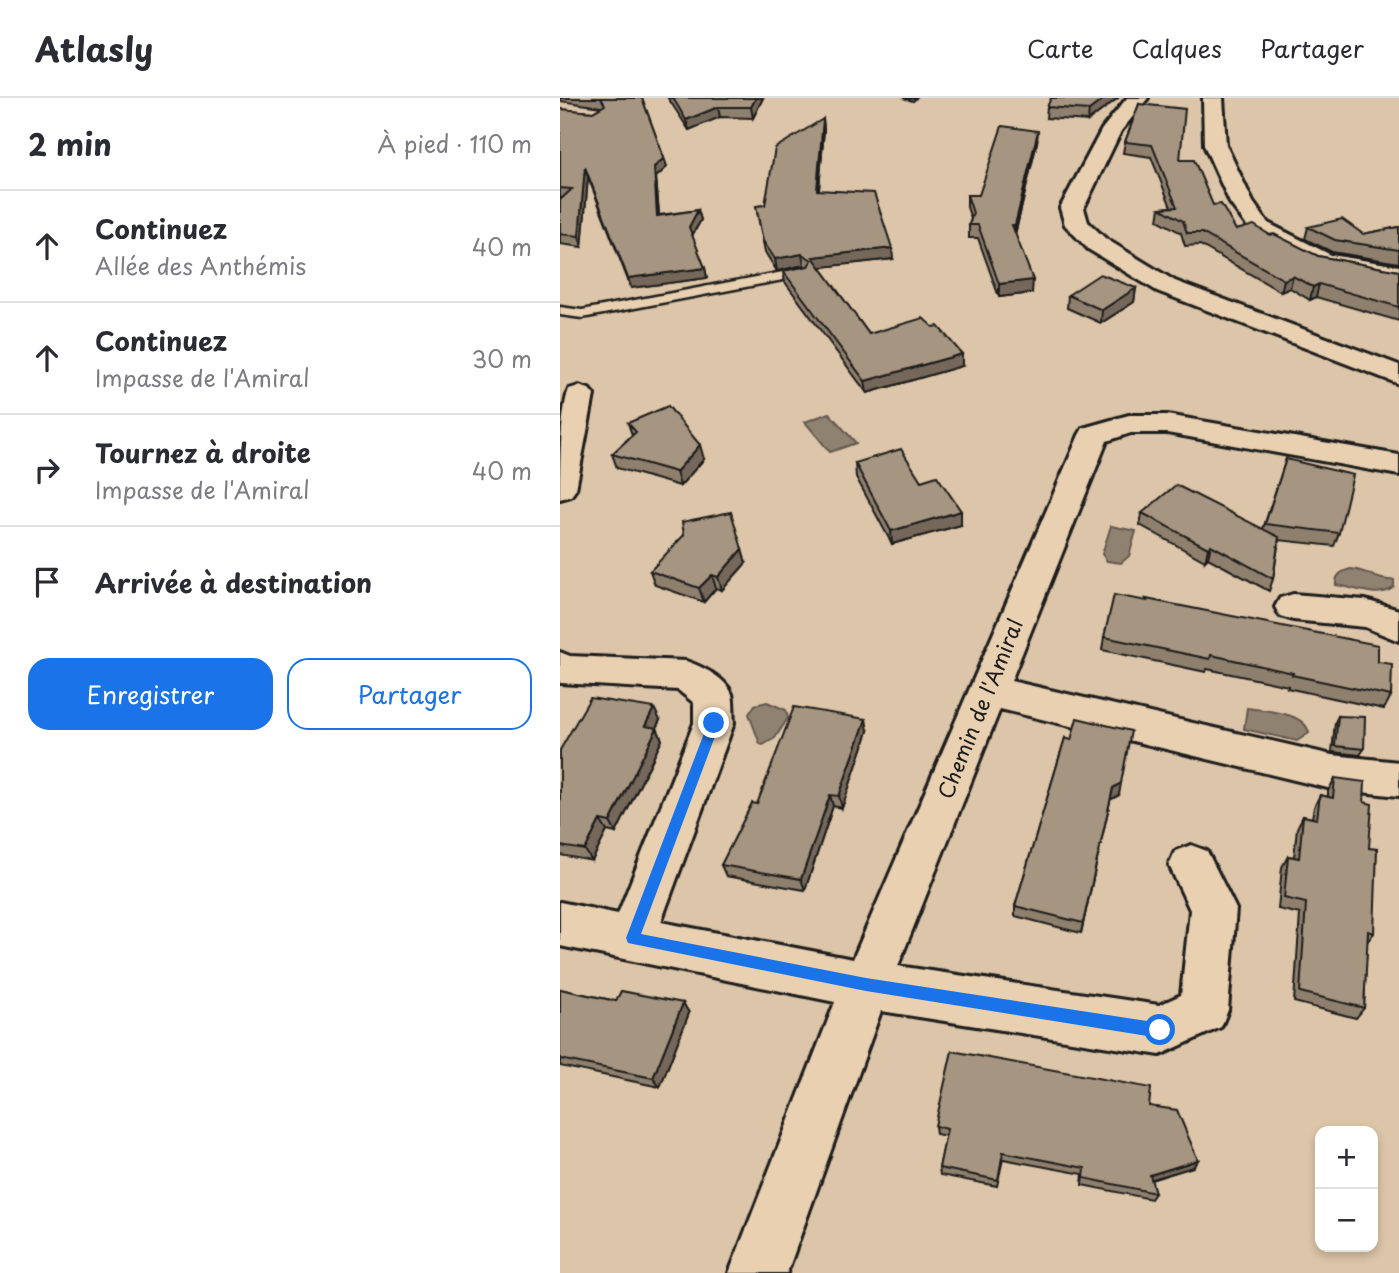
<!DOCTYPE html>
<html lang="fr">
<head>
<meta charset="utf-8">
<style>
	:root { --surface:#fff; --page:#f7f7f7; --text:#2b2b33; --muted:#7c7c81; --line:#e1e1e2; --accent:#1a73e8 }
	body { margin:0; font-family:"Playpen Sans",sans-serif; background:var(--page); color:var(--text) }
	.controls { position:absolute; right:21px; bottom:21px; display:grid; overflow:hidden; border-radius:14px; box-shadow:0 4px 10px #0003 }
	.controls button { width:63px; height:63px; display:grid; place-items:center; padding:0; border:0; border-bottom:2px solid var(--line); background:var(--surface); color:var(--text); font:35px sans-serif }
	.stop { position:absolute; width:21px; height:21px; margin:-16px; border:5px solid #1a73e8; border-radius:50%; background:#fff }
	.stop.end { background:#1a73e8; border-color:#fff; box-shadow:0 2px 7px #0008 }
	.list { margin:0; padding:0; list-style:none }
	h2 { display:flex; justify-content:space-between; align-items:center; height:91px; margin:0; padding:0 28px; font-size:30px }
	h2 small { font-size:23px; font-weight:400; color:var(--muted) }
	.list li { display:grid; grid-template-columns:46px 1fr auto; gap:21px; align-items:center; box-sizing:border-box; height:112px; padding:0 28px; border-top:2px solid var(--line) }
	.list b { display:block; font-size:26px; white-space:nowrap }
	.list p { margin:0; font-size:23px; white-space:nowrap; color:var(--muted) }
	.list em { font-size:23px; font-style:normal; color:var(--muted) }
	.actions { display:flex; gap:14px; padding:21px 28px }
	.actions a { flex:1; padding:16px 0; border:2px solid var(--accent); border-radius:21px; text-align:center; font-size:24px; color:var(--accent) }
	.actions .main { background:var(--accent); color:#fff }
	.icon { flex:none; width:38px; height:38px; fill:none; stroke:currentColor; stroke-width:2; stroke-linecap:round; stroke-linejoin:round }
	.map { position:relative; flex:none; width:839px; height:1175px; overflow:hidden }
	header { display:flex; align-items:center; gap:42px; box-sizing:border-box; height:98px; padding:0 35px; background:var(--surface); border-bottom:2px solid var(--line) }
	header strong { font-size:33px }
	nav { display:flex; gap:38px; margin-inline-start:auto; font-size:24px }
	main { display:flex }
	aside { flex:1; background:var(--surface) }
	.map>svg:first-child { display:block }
	.water { fill:#908271; stroke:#62594f; stroke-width:2 }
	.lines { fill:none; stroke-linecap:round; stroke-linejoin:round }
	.service-casing { stroke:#1c1c1c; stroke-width:5 }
	.minor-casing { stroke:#1c1c1c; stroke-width:6 }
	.service { fill:#e8d0b1; fill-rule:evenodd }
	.minor { fill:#e8d0b1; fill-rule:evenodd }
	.wall { fill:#8f806e; stroke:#1c1c1c; stroke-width:2 }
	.shaded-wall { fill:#74685a; stroke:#1c1c1c; stroke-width:2 }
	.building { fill:#a69580; stroke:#1c1c1c; stroke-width:2 }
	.route { fill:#1a73e8 }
	.labels { text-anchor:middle; stroke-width:5; stroke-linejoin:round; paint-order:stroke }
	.street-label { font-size:21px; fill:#1c1c1c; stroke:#e8d0b1 }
</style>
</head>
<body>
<header>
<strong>Atlasly</strong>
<nav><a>Carte</a><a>Calques</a><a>Partager</a></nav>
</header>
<main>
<aside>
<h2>2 min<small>À pied · 110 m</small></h2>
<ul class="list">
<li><svg class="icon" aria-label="ahead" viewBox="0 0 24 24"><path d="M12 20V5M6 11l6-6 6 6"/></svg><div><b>Continuez</b><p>Allée des Anthémis</p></div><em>40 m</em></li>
<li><svg class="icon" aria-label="ahead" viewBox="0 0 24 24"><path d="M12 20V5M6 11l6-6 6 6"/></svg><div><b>Continuez</b><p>Impasse de l'Amiral</p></div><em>30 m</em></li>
<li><svg class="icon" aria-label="right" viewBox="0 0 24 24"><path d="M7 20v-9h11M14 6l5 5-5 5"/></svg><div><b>Tournez à droite</b><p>Impasse de l'Amiral</p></div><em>40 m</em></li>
<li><svg class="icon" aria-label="arrive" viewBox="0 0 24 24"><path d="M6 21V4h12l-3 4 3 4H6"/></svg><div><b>Arrivée à destination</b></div></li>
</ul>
<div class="actions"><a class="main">Enregistrer</a><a>Partager</a></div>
</aside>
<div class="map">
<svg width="839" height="1175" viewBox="0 0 839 1175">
	<rect width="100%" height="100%" fill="#dcc5a8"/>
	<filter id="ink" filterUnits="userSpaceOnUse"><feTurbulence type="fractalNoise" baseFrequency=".0143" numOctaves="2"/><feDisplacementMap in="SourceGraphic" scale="14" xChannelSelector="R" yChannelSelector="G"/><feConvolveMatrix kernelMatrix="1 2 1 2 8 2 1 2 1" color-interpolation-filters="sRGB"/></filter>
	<g filter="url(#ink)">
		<path class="water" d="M269,315L296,345L270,354L245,324Z
			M551,428L576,433L569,458L561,465L547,463L542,456Z
			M791,471C807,472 819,484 834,482V489C820,502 793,489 776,487C775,477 782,473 791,471Z
			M207,604L226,612L228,620L215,640L203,647L200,646L189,616L195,607Z
			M687,610C706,613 745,614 749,635L737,643L684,631Z"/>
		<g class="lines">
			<g class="service-casing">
				<path id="service" d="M244,170L251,174L249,177L22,220L0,217V209L22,212Z"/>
			</g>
			<g class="minor-casing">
				<path id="minor" d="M567,0H588L561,33L524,110L528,124L546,141L615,183L839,267V286L597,193L528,151L505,127L500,110L542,31Z
					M643,0H663L666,47L693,104L708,125L771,157L839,168V184L755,168L692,135L670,105L644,47Z
					M19,288L29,291L34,297L16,391L11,398L0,401C0,373 0,314 9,291Z
					M569,317H607L839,357V377L607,335H571L547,343L451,583L772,657L839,664V698L772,691L440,611L338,868L599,907L621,897L630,812L609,767L615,753L631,747L647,753L676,811L668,912L661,929L600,957L321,913L227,1175H169L275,904L0,848V804L58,816L134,625V605L118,592L0,585V554L10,558L126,563C141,568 166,580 172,596C174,605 173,616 174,625L101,824L293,861L519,337L523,330Z
					M733,496L805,502L839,512V543L805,529L733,522L720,518L715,509L720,500Z"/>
			</g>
			<use href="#service" class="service"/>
			<use href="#minor" class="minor"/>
		</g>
		<path class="wall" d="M0,0H82L104,60L107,69L96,79L99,117L138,112L141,122L132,138L145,170L147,180L71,190L28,79L22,149L0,146V102L2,100H0V11L33,14L41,9L0,3Z
			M108,0H203L193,20L160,19L129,32Z
			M343,0H356L353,3Z
			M558,0L528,23L486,20L487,9Z
			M579,6L653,107L676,132L710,137L758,158L839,173V223L756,199L750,202L730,190L721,194L640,147L625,148L621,135L598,122L600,110L611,109L591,59L563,55L565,44Z
			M263,21L264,31L259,92L333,161L260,169L309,236L402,268L307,295L225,184L223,173L245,169L244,167L217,173L205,154L196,108L205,107Z
			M477,44L455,137L472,195L439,199L418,140H409V127L411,121L407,109V97H419Z
			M748,129L803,136L839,129V165L772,154L745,141Z
			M576,190L574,204L541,225L507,210L508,197Z
			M68,325L144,361L120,388L57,370L52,356L72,337Z
			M726,361L779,435L774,448L719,442L713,481L709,493L648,460L645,463L580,427L582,415L703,431Z
			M295,365L361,383L401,427L332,446L296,379Z
			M186,465L162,492L156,490L144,504L95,487L90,473Z
			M586,501L831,598L824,611L727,590L728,588L647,571L646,574L542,552L544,539L586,503Z
			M778,618L804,651L800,657L772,654L775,624Z
			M100,622L96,630H97L102,642L56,735L47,733L32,763L0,757V652Z
			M308,633L282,710L273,708L245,792L166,778L161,767L197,706Z
			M505,640L559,697L550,702L521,835L455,818V808Z
			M775,680L804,704L809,750L814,835L807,844L804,910L796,920L734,904L740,816L718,811L722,769L728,758L734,759L737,730L743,718L752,720L754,709L760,697L768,699V693Z
			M0,891L56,903L123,905L129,915L100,989L0,968Z
			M375,1028L638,1062L633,1069L591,1082L595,1095L591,1101L522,1087L523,1076L443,1061L437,1088L380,1077L379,1070L386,1038L376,1036Z"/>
		<path class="shaded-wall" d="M196,0H203L193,20L191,9Z
			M545,0H558L528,23L529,12Z
			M158,9L160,19L129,32L126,22Z
			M263,21L264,31L258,103L257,92Z
			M478,33L477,44L454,140L455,127Z
			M104,60L107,69L96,79L100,128L97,118L94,69Z
			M25,69L28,79L22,149L19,138Z
			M138,112L141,122L131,139L129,129Z
			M332,150L333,161L254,170L253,159Z
			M242,156L244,167L217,173L215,161Z
			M145,170L147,180L71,190L68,180Z
			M733,178L730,190L721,194L724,182Z
			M473,182L472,195L439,199V186Z
			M759,186L756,199L750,202L753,189Z
			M576,190L574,204L541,225L542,212Z
			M402,256V268L307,295L305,283Z
			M140,347L144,361L120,388L116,374Z
			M401,413V427L332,446L331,433Z
			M651,447L648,460L645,463L648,450Z
			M182,451L186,465L162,492L158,479Z
			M152,477L156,490L144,504L139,490Z
			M94,610L100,622L91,640L85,628Z
			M306,621L308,633L282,710L279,698Z
			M97,630L102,642L56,735L50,724Z
			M561,685L559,697L550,702L521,835L553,690Z
			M270,697L273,708L245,792L241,781Z
			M40,722L47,733L32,763L25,752Z
			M123,905L129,915L100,989L93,980Z
			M638,1062L633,1069L586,1083L590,1077Z"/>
		<path class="building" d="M41,0H82L104,60L94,69L97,118L138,112L129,129L145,170L68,180L25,69L19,138L0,136V102L12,91L0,90V11L33,14L45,7Z
			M113,0H196L191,9H158L126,22Z
			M491,0H545L529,12L487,9Z
			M579,6L625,11L620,62H634L653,107L661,106L676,132L694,127L710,137L714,136L758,158L839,173V209L759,186L753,189L733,178L724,182L642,135H627L623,123L600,110L617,109L592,47L565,44Z
			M263,21L257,92L314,95L332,150L253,159L309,236L363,220L373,229L378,228L402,256L305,283L223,173L248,168L252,162L242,156L215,161L203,143L196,108L205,107L215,50Z
			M442,28L478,33L455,127H452L473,182L439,186L418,127H409L413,115L407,97H419Z
			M782,121L803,136L839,129V152L775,142L748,129Z
			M540,176L576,190L542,212L508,197Z
			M108,308L140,347L116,374L52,356L76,334L68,325Z
			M341,351L361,383L377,378L401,413L331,433L295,365Z
			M726,361L793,377L779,435L705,426Z
			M616,387L719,439L713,481L651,447L648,450L582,415Z
			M171,414L182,451L158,479L152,477L139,490L90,473L124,437L122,424Z
			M554,497L587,503L586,501L818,547V564L832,566L831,598L732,577L733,575L651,557L650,561L544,539Z
			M30,600L94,610L85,628L97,630L50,724L40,722L25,752L0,748V652Z
			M234,609L306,621L279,698L270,697L241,781L161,767L192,705L197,706Z
			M778,618L805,619L804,651L775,648Z
			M517,620L571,633L561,685L553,690L523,825L455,808L505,640L511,642Z
			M775,680L805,684L804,704L812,706L809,750L817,751L814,835L808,833L804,910L740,894L746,805L724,800L728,758L739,760L743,718L757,721L760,697L773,700Z
			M0,891L56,903L61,893L123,905L93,980L0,961Z
			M392,953L591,990L589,1008L617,1012L638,1062L590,1077L595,1095L524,1080L525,1070L443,1054L438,1082L379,1070L387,1031L375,1028Z"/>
	</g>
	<path class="route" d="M154,620L160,625L81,836L306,880L600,925L606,927L608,932L606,937L600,940L306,893L68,845L66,840L148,625Z"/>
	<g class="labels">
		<g class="street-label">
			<text transform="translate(421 611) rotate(-68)" y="7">Chemin de l'Amiral</text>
		</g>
	</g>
</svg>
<div class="controls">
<button>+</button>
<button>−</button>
</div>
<div class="stop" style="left:600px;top:932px"></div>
<div class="stop end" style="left:154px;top:625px"></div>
</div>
</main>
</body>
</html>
